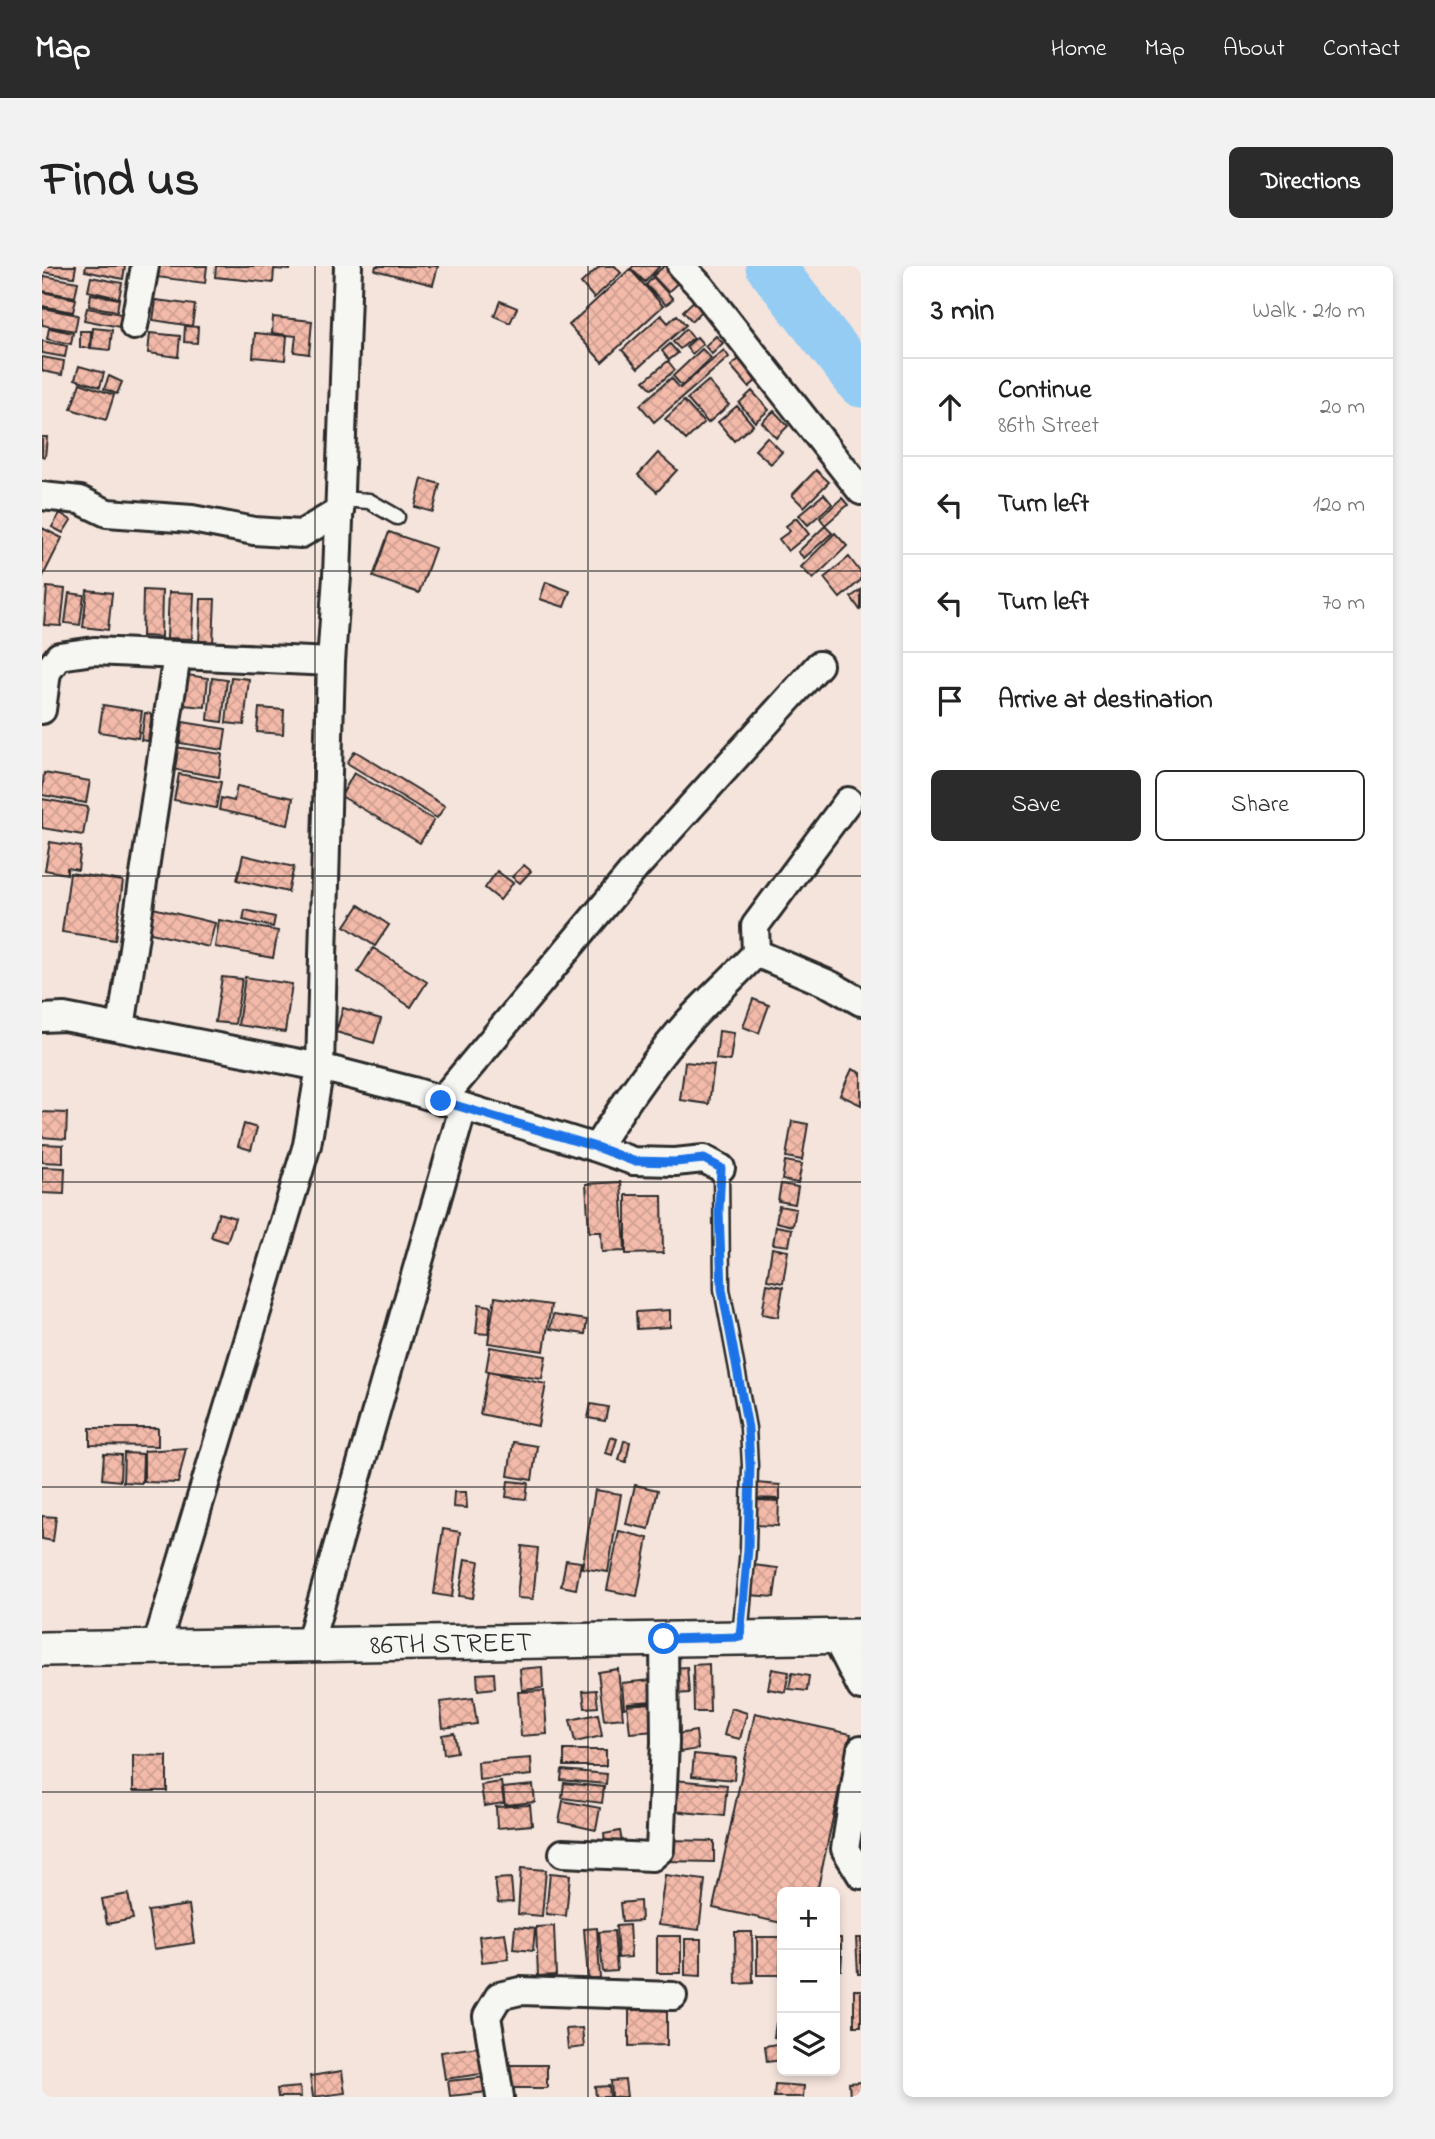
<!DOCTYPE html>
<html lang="en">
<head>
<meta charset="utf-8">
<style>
	:root { --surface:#fff; --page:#f2f2f2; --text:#222; --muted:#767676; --line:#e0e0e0; --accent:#2b2b2b }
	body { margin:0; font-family:"Indie Flower",sans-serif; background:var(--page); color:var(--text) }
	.controls { position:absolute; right:21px; bottom:21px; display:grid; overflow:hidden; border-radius:10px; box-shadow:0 4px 10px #0003 }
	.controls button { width:63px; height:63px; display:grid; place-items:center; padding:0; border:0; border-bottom:2px solid var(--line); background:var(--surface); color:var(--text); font:35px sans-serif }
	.stop { position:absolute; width:21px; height:21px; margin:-16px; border:5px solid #1a73e8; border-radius:50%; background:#fff }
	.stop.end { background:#1a73e8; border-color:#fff; box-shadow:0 2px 7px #0008 }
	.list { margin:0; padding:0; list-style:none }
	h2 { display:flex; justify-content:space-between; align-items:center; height:91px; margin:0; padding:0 28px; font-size:30px }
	h2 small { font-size:23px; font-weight:400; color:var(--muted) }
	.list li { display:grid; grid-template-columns:46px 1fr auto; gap:21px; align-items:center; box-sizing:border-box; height:98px; padding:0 28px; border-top:2px solid var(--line) }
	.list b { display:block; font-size:26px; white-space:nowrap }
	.list p { margin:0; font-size:23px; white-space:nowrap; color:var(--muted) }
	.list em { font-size:23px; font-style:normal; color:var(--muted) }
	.actions { display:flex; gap:14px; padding:21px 28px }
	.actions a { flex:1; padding:16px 0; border:2px solid var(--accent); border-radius:10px; text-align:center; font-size:24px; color:var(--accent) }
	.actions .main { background:var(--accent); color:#fff }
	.icon { flex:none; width:38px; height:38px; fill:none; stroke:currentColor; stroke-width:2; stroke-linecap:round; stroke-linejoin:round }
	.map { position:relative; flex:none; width:819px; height:1831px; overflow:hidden; border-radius:10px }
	header { display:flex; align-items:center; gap:42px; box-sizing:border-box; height:98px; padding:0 35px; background:var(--accent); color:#fff }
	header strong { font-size:33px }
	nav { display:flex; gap:38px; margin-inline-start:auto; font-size:24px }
	.intro { display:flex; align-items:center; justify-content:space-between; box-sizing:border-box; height:168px; padding:0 42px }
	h1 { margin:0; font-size:49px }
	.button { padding:18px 32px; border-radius:10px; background:var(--accent); color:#fff; font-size:24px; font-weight:700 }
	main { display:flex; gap:42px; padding:0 42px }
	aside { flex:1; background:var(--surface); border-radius:10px; box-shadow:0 4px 10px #0003 }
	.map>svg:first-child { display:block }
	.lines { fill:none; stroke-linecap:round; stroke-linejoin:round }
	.river { stroke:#95ccf3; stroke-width:49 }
	.building { fill:url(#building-cross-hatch); stroke:#2b2b2b; stroke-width:2 }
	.service-casing { stroke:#2b2b2b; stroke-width:19 }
	.minor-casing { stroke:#2b2b2b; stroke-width:32 }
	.tertiary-casing { stroke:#2b2b2b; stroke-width:38 }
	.service { stroke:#f6f6f2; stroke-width:14 }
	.minor { stroke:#f6f6f2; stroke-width:26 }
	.tertiary { stroke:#f6f6f2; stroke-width:33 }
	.route { stroke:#1a73e8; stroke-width:9 }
	.grid { fill:none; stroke:#2b2b2b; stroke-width:2; stroke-opacity:0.55 }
	.labels { text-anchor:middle; stroke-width:5; stroke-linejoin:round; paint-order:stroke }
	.street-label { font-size:28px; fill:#2b2b2b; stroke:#f6f6f2 }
</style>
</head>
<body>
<header>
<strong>Map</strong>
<nav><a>Home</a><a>Map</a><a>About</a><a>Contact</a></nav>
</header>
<div class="intro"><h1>Find us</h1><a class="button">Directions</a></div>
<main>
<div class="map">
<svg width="819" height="1831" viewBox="0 0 819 1831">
	<defs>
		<pattern id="building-cross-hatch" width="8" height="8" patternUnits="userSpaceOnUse" patternTransform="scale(1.75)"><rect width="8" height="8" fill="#f3baaa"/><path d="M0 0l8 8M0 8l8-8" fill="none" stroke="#d0a092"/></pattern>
	</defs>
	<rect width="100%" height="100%" fill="#f5e4dc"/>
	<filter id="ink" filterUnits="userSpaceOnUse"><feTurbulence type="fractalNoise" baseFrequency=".0143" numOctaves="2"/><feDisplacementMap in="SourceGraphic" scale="14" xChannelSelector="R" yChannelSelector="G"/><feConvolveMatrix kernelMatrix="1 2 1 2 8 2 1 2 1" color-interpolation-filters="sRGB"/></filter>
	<g filter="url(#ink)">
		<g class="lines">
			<path class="river" d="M728,0L819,117"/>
		</g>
		<path class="building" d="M1,0H34L32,11L0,6Z
			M44,0H83L81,13L43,5Z
			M115,0H165L163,17L114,11Z
			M174,0H248V4L232,3L231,17L173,11Z
			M334,0H396L391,19L333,4Z
			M558,0H573L579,7L552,32L539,17Z
			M591,0H618L603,16L589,3Z
			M622,0H630L641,12L626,26L611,10Z
			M588,3L621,40L560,96L527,59Z
			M2,10L36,16L33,31L0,25Z
			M49,11L80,17L77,32L46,25Z
			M611,11L631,33L624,39L604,19Z
			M0,26L34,33L31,46L0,40Z
			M49,28L77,33L75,45L47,40Z
			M655,32L664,41L650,55L641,45Z
			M114,34L153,39L150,60L111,54Z
			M458,35L475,42L468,57L452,50Z
			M0,42L36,49L33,65L0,59Z
			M45,42L85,49L83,62L42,54Z
			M619,49L626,57L635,49L644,59L596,102L580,84Z
			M231,51L270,55L267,88L252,86L254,70L230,67Z
			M143,60L156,61L155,77L142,76Z
			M7,62L31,67L29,78L5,73Z
			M51,62L70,64L68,84L49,82Z
			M644,63L651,72L638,83L631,76Z
			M38,65H49L48,82H38Z
			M108,67L138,70L136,91L106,87Z
			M213,67L245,70L243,94L211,91Z
			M674,70L681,77L670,88L663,80Z
			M655,71L661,78L650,88L644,81Z
			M0,75L25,80L23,91L0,87Z
			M628,78L636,87L627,94L620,85Z
			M660,83L669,92L640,120L631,110Z
			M682,84L687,91L612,156L598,139L629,112L638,122Z
			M705,86L723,107L707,121L689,100Z
			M0,91L22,95L20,109L0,105Z
			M626,95L633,104L610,123L602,115Z
			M37,100L62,107L58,121L33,113Z
			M67,110L80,116L75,128L62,123Z
			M666,115L687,139L666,157L645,133Z
			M38,117L72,129L64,154L29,143Z
			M710,125L727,144L713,156L697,137Z
			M642,135L662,157L644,174L623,153Z
			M695,140L711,159L692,175L676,156Z
			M732,145L746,160L734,172L720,156Z
			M0,171H5L3,191L0,190Z
			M725,171L740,186L729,198L713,184Z
			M616,187L635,204L615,226L596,209Z
			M774,204L787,216L762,241L750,229Z
			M380,213L398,218L391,246L373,241Z
			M782,228L790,238L766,259L757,249Z
			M800,232L806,239L783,259L778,252Z
			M18,247L29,254L21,267L10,261Z
			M754,252L767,268L746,285L737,273L748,265L744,260Z
			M783,260L790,267L762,292L756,286Z
			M0,262L20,272L0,312Z
			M347,266L393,282L377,327L331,311Z
			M793,267L805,280L771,313L759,301Z
			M807,291L819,307V314L798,332L782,312Z
			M504,316L528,325L522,341L498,333Z
			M5,321L23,323L19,360L2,359Z
			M45,324L70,327L66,364L41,361Z
			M101,324L120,325L119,371L100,370Z
			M819,324V343L818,344L809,331Z
			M127,326L152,327L150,373L125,372Z
			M27,327L42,329L38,359L23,357Z
			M159,333H173L171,377H157Z
			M145,409L166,412L163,441L141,439Z
			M189,411L207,413L202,459L184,457Z
			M170,412L185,414L180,456L166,454Z
			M61,439L100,445L96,472L57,466Z
			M217,442L242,444L241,468L215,466Z
			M103,447L110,448L106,475L99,474Z
			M141,456L184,463L181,484L138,477Z
			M133,481L180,488L177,511L130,503Z
			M313,485L403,540L395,552L305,497Z
			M2,507L48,515L44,537L0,529Z
			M312,507L392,554L378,577L299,530Z
			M137,508L179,516L174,542L132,534Z
			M195,520L251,532L246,559L177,544L179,532L192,535Z
			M0,533L46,541L41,569L0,562Z
			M8,576L39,581L36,604L25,602V608L3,604Z
			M201,589L252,601L246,626L195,614Z
			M482,599L489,605L478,617L470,611Z
			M455,605L471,617L458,634L443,622Z
			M28,607L81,615L73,674L20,666Z
			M317,639L347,659L333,680L303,660Z
			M111,642L173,657L167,681L105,666Z
			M203,644L233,651L231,661L201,654Z
			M177,654L236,665L231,692L173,681Z
			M331,682L385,716L369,741L316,706Z
			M180,711L200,713L193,758L173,756Z
			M203,711L250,718L243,766L196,759Z
			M711,733L727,739L717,767L701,761Z
			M301,742L339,753L332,777L294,766Z
			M677,765L692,767L688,795L674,793Z
			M643,796L672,799L667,838L638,834Z
			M810,803L819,807V839L798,829Z
			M0,846L25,847L24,873L0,871Z
			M750,855L766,858L760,894L744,891Z
			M202,858L215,862L209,884L196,880Z
			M0,878L21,879V897L0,896Z
			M743,895L760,898L756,917L740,914Z
			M0,901L23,902L22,928L0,927Z
			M579,916L583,985L560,986L559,966H547L544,918Z
			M739,918L756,921L753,938L736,935Z
			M584,929H620L621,987L584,988Z
			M737,940L754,943L751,960L734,956Z
			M177,947L193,952L185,976L169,971Z
			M734,960L750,963L747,980L731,978Z
			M730,982L746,985L741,1017L725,1014Z
			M725,1018L741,1021L736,1051L720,1048Z
			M453,1031L509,1039L502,1085L446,1077Z
			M437,1038L449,1040L446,1068L434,1067Z
			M628,1044V1061L595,1063L594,1046Z
			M511,1049L545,1054L543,1068L508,1063Z
			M448,1081L504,1090L500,1113L444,1105Z
			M446,1106L504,1118L496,1160L438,1148Z
			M549,1138L566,1141L563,1155L546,1152Z
			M48,1162H116V1180L48,1179Z
			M569,1171L575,1173L570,1189L564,1187Z
			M582,1175L588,1176L584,1196L577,1194Z
			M471,1176L495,1180L490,1214L466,1210Z
			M144,1182L136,1217L102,1216V1185Z
			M82,1187L101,1188L100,1217L81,1216Z
			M62,1188L79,1189L78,1215L60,1213Z
			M466,1215L486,1217L484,1233L464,1231Z
			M713,1217L738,1219V1233L713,1232Z
			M593,1219L616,1224L607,1263L584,1258Z
			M553,1224L579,1228L566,1306L540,1302Z
			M412,1226H424L425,1242L411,1241Z
			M713,1234L737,1235L736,1260L711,1259Z
			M0,1250L14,1251L11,1275L0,1273Z
			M401,1263L418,1266L410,1331L392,1328Z
			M577,1265L606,1272L595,1330L565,1324Z
			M480,1280L496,1282L491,1333L475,1332Z
			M423,1293L437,1295L431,1332L417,1330Z
			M524,1294L539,1296L534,1323L519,1320Z
			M711,1299L736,1302L732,1331L707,1329Z
			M667,1398L668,1446H652L651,1399Z
			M500,1401L501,1422L480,1424L478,1403Z
			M645,1401L647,1427L633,1428L631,1402Z
			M576,1403L581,1452L562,1454L556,1406Z
			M730,1403L747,1406L743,1426L726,1423Z
			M452,1407L453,1422L436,1424L435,1408Z
			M750,1407L767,1410L765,1425L747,1423Z
			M609,1414L610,1435L585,1437V1441L582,1442L580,1417Z
			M554,1424L556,1441L543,1442L541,1425Z
			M502,1425L505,1468L479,1470L476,1426Z
			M431,1432L435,1458L401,1462L398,1436Z
			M611,1437L614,1465L588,1467L585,1439Z
			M689,1442L705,1447L698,1473L682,1469Z
			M713,1447L809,1468L775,1626H740V1657L671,1642Z
			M556,1448L560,1470L533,1476L528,1454Z
			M654,1465L656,1483L638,1486L635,1468Z
			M412,1467L415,1486L402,1488L400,1469Z
			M522,1484H564V1500H522Z
			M652,1488L694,1492L692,1514L650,1510Z
			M91,1489L125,1490V1525H91Z
			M489,1492L490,1509L437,1514L436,1496Z
			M520,1504L565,1508L564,1518L519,1514Z
			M632,1514L685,1519L682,1550L630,1545Z
			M459,1516L462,1537L442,1540L439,1519Z
			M522,1517L562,1521L560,1537L520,1532Z
			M491,1519L493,1536L463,1539L461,1522Z
			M521,1535L558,1542L554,1564L517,1556Z
			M488,1539L490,1559L455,1562L454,1541Z
			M578,1565L581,1582L564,1585L562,1568Z
			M623,1574L672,1575V1596L623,1595Z
			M479,1602L504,1604L500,1650L476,1648Z
			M508,1607L528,1609L524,1650L504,1648Z
			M623,1609L663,1614L657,1664L616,1659Z
			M469,1612L471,1636L456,1637L453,1613Z
			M86,1628L91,1653L65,1658L60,1633Z
			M598,1635L599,1655L580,1656L578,1637Z
			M147,1639L152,1677L112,1683L106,1645Z
			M587,1659L589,1691L576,1692L574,1660Z
			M512,1660L514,1709L496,1710L494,1661Z
			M473,1661L493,1663L491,1685L471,1683Z
			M555,1662L558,1712H546L542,1663Z
			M572,1665L575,1705L561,1706L557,1666Z
			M693,1666H710L711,1717L694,1718Z
			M463,1667L467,1693L440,1696L437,1670Z
			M615,1670H639V1707H615Z
			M715,1671H739L738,1709H715Z
			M793,1672H799V1688H793Z
			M814,1672H819V1708H816Z
			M643,1673H659V1710L643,1709Z
			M793,1690H800L799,1704H793Z
			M812,1724H819V1760H812Z
			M587,1744H625V1779L587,1780Z
			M734,1757L740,1758V1773L732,1771Z
			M540,1762L542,1781L526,1783L524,1763Z
			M740,1777V1794L725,1796L723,1780Z
			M436,1781L440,1808L403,1813L399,1786Z
			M464,1799H505V1822H464Z
			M300,1805L303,1827L271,1831L268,1810Z
			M445,1811L446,1826L408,1830L406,1815Z
			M583,1814L585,1831H570L569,1815Z
			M819,1816V1831H808L807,1817Z
			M733,1818L762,1820L761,1831H732Z
			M567,1820L568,1831H554L553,1821Z
			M258,1821L259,1831H236L235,1823Z"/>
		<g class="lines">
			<g class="service-casing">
				<path id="service" d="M298,233L327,235L355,251
					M679,902L680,1023L706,1162L708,1200L706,1283L698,1371"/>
			</g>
			<g class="minor-casing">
				<path id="minor" d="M639,0L659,21L819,225
					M92,60L103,0
					M0,230L38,234L65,247L150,253L212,265L259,268L298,245
					M0,444L5,406L17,390L52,385L289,396
					M714,687L713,660L806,535
					M0,752L22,751L278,801L371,825L554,882C582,838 611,795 646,756C668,732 692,711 714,687L789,719L819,736
					M79,762L135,389
					M399,835L595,600L777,399
					M554,882L591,895L633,896L662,893L679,902
					M793,1370L819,1421
					M267,1379L421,842
					M114,1381L265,879L278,801L289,396L295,310L306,0
					M819,1483L803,1583L819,1609
					M521,1587L610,1591L618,1584L623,1476L622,1373
					M458,1831L445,1750L457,1730L478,1725L631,1730"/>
			</g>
			<g class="tertiary-casing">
				<path id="tertiary" d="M0,1383L819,1370"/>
			</g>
			<use href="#service" class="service"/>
			<use href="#minor" class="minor"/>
			<use href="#tertiary" class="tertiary"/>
		</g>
	</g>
	<g class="lines" filter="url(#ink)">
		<path class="route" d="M399,835L554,881L591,895L633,896L662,893L679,902L677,944L680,1023L706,1162L708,1200L706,1283L698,1371L622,1373"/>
	</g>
	<path class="grid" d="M273,0V1831M546,0V1831M0,305H819M0,610H819M0,916H819M0,1221H819M0,1526H819"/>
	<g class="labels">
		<g class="street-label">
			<text transform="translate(409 1376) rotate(-1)" y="10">86TH STREET</text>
		</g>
	</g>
</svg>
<div class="controls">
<button>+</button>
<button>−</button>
<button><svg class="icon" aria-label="layers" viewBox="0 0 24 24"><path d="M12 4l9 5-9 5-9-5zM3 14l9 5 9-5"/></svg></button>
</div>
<div class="stop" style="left:622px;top:1373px"></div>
<div class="stop end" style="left:399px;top:835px"></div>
</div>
<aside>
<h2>3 min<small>Walk · 210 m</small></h2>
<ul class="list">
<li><svg class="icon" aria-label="ahead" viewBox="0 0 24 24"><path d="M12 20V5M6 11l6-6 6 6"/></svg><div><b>Continue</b><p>86th Street</p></div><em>20 m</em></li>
<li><svg class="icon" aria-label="left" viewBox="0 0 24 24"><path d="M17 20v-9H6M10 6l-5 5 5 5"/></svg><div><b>Turn left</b></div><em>120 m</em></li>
<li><svg class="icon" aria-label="left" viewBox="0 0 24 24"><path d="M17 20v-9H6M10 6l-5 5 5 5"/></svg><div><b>Turn left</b></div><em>70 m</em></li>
<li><svg class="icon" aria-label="arrive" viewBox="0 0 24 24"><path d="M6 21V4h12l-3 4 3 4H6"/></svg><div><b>Arrive at destination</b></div></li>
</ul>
<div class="actions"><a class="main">Save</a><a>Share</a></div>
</aside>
</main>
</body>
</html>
